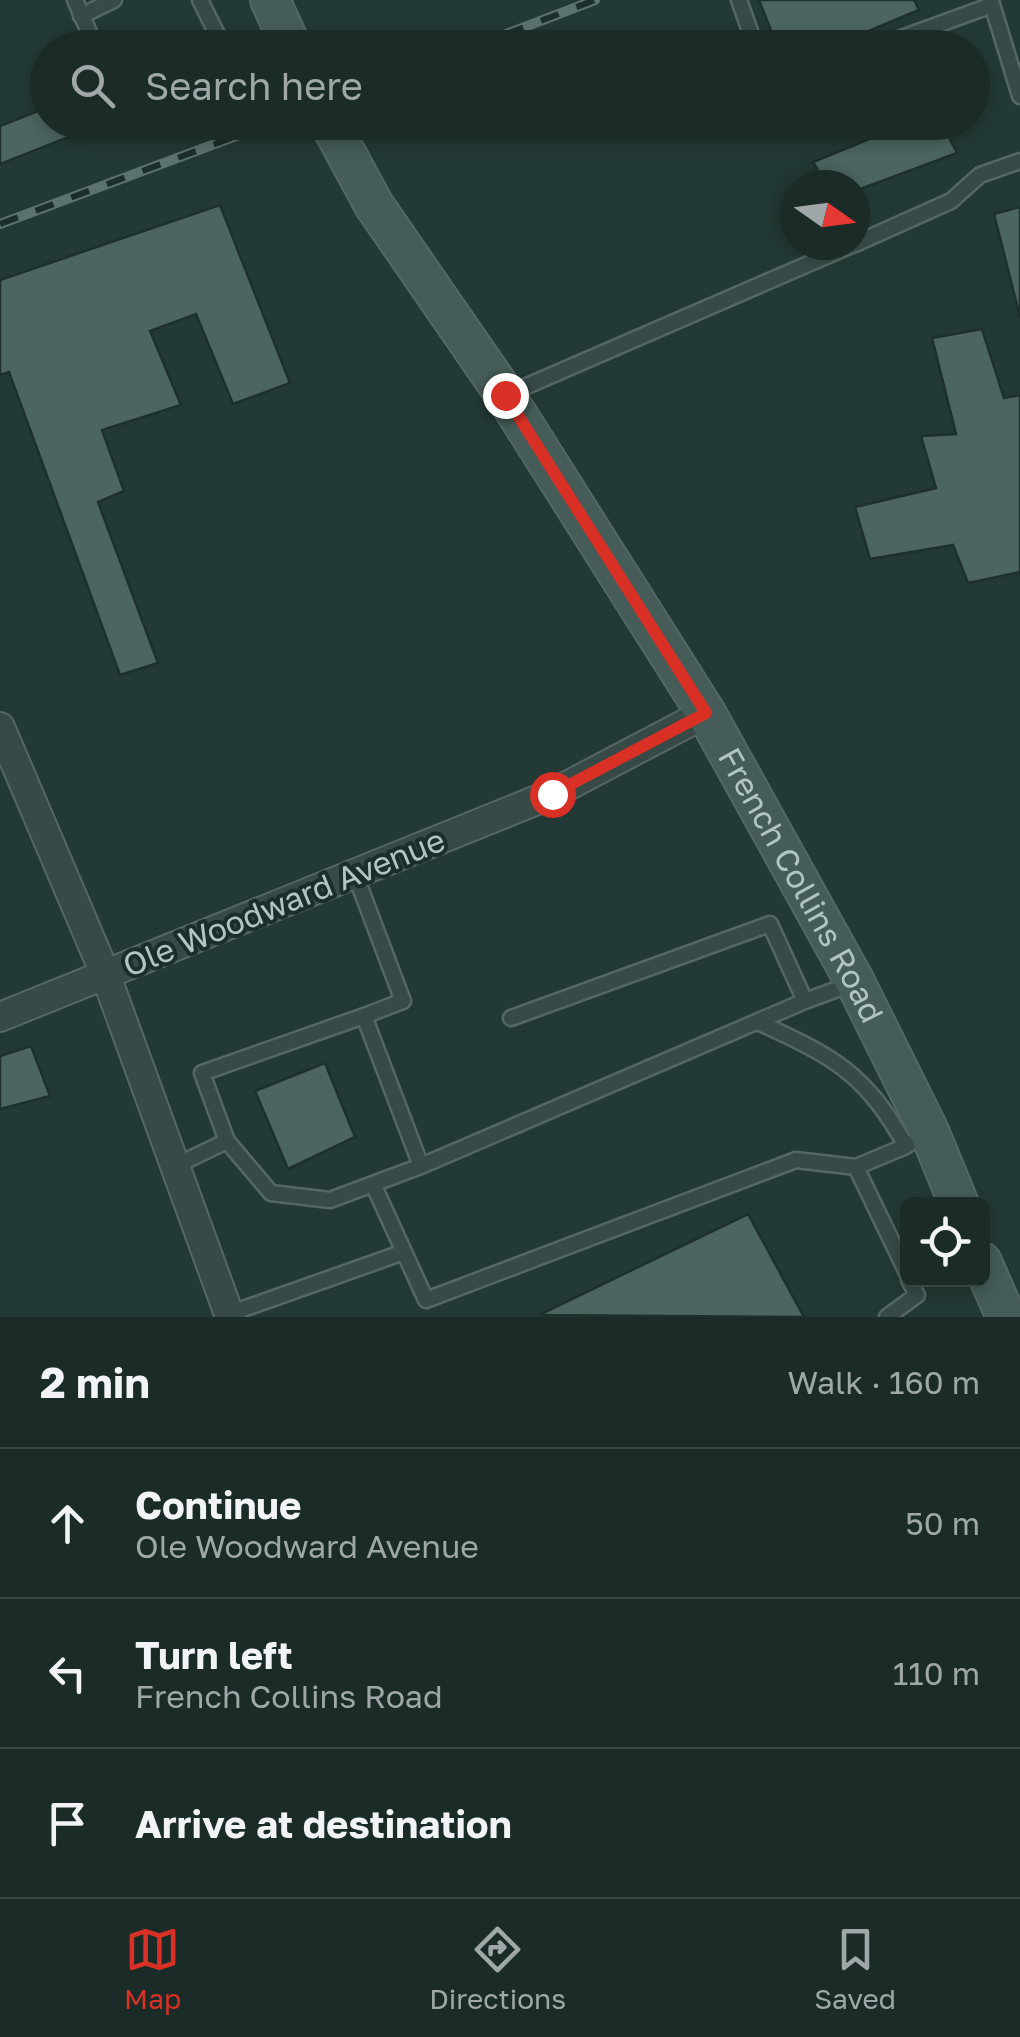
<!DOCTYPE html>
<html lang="en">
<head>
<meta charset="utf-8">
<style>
	:root { --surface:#1a2b28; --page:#233330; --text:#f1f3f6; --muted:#9fa7a8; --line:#384745; --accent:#d93025 }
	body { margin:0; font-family:"Golos Text",sans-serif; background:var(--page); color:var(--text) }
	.controls { position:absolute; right:30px; bottom:30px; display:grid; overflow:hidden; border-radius:15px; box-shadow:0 5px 15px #0003 }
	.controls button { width:90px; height:90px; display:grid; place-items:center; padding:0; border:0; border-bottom:2px solid var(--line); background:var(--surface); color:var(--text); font:50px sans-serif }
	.compass { position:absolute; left:780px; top:170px; width:90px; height:90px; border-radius:50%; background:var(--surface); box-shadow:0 5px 15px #0003; rotate:104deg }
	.stop { position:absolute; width:30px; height:30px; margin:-22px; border:8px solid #d93025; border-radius:50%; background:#fff }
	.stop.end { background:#d93025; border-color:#fff; box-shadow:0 2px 10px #0008 }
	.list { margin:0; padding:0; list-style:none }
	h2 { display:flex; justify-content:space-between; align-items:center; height:130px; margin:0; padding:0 40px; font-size:42px }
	h2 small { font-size:32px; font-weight:400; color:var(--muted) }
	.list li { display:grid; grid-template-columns:65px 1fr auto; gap:30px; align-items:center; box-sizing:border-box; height:150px; padding:0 40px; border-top:2px solid var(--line) }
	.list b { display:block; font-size:38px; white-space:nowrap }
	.list p { margin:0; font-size:32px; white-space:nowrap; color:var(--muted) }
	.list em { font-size:32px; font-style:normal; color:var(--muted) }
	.icon { flex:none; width:55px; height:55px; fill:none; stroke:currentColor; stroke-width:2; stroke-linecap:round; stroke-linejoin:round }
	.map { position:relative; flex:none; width:1020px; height:1317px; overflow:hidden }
	.search { position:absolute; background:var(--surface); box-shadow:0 5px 15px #0003; left:30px; right:30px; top:30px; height:110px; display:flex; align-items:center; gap:25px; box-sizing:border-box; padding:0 35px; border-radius:55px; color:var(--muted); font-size:38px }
	.sheet { height:580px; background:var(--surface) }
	nav { display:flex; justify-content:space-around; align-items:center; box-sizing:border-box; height:140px; border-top:2px solid var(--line); background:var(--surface); font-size:28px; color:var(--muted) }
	nav a { display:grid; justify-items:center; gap:5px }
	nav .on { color:var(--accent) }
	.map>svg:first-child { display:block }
	.building { fill:#4c6561; stroke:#1e302d; stroke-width:2.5 }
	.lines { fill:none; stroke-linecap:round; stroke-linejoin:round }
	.lane-casing { stroke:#556764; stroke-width:19 }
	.street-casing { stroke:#556764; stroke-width:32 }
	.secondary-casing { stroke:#556764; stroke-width:42 }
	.lane { stroke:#374a47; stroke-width:14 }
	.street { stroke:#374a47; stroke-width:28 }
	.secondary { stroke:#455c59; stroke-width:38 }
	.rail-casing { stroke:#5b726f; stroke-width:10 }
	.rail { stroke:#1c2e2b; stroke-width:6; stroke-dasharray:19; stroke-linecap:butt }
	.route { stroke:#d93025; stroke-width:12 }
	.labels { text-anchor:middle; stroke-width:8; stroke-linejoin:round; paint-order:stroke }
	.street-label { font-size:32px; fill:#b2c5c3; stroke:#1c2e2b }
</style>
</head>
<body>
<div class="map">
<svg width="1020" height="1317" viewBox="0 0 1020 1317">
	<rect width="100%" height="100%" fill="#233935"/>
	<path class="building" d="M759,0H914L919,10L828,48H778Z
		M48,107V122H75L79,133L0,164V126Z
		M911,122H941L957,153L855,191V185H827L813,162Z
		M220,205L290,383L233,404L196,314L150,331L181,405L102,430L124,491L98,502L158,663L120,675L9,372L0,375V280Z
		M1020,207V317L994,214Z
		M982,329L1004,398L1020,395V572L968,583L953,545L870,559L855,507L936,488L921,436L956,434L932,338Z
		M31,1046L50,1096L0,1109V1056Z
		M325,1063L355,1137L288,1169L255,1091Z
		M748,1214L804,1317L539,1315Z"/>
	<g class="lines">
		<g class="lane-casing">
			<path id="lane" d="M75,0L96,48
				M200,0L224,48
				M739,0L756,48
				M991,1L1020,96
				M81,16L114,0
				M874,48L992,5
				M855,244L951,201L980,175L1020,161
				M506,395L852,245
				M355,874L403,1001L364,1016L421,1166L805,1001
				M511,1018L770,924L805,1001L854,983
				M758,1022C833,1057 864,1071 906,1146L910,1143
				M227,1141L202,1073L364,1016
				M175,1166L227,1141L271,1193L330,1200L421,1166
				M856,1167L908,1275
				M373,1184L426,1300L796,1160L856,1167L906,1146
				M229,1314L404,1252
				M887,1317L917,1295L909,1280"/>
		</g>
		<g class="street-casing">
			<path id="street" d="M0,727L106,976L230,1317
				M0,1017L552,794L706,713"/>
		</g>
		<g class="secondary-casing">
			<g id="secondary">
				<path d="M270,0L292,48"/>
				<path id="s1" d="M329,122L374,205L505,395L706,713L855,982L929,1131L959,1204"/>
				<path d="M982,1262L1006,1317"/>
			</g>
		</g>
		<use href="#lane" class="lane"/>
		<use href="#street" class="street"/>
		<use href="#secondary" class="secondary"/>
		<g class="rail-casing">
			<path id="rail" d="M470,48L595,0
				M0,224L274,122"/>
		</g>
		<use href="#rail" class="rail"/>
	</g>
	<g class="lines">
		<path class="route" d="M505,395L706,713L552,794"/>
	</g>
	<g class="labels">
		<g class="street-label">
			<text dy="11" stroke="none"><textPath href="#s1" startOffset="898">French Collins Road</textPath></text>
			<text transform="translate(284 903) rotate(-22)" y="11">Ole Woodward Avenue</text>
		</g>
	</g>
</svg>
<div class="controls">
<button><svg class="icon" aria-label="locate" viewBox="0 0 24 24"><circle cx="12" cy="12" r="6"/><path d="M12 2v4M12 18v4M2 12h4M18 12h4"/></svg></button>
</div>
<svg class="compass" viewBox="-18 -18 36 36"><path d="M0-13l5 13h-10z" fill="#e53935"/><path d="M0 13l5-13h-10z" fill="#9fa7a8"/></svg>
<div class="stop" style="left:552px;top:794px"></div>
<div class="stop end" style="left:505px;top:395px"></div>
<div class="search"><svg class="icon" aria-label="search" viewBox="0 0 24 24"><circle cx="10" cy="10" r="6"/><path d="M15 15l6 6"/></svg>Search here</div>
</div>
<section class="sheet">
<h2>2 min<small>Walk · 160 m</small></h2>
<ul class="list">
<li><svg class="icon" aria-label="ahead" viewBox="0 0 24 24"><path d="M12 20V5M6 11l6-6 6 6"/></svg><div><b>Continue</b><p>Ole Woodward Avenue</p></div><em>50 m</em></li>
<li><svg class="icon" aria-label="left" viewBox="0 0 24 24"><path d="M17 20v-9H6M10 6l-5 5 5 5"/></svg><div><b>Turn left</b><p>French Collins Road</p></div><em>110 m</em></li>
<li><svg class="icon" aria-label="arrive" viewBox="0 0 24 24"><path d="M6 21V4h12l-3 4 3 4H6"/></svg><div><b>Arrive at destination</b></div></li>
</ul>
</section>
<nav>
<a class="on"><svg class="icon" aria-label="map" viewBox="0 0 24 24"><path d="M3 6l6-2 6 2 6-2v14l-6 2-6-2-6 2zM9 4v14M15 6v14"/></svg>Map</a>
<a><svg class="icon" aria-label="directions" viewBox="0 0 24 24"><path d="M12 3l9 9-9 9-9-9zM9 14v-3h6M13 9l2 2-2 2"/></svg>Directions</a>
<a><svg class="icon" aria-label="saved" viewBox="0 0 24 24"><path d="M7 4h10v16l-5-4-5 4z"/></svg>Saved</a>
</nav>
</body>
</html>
